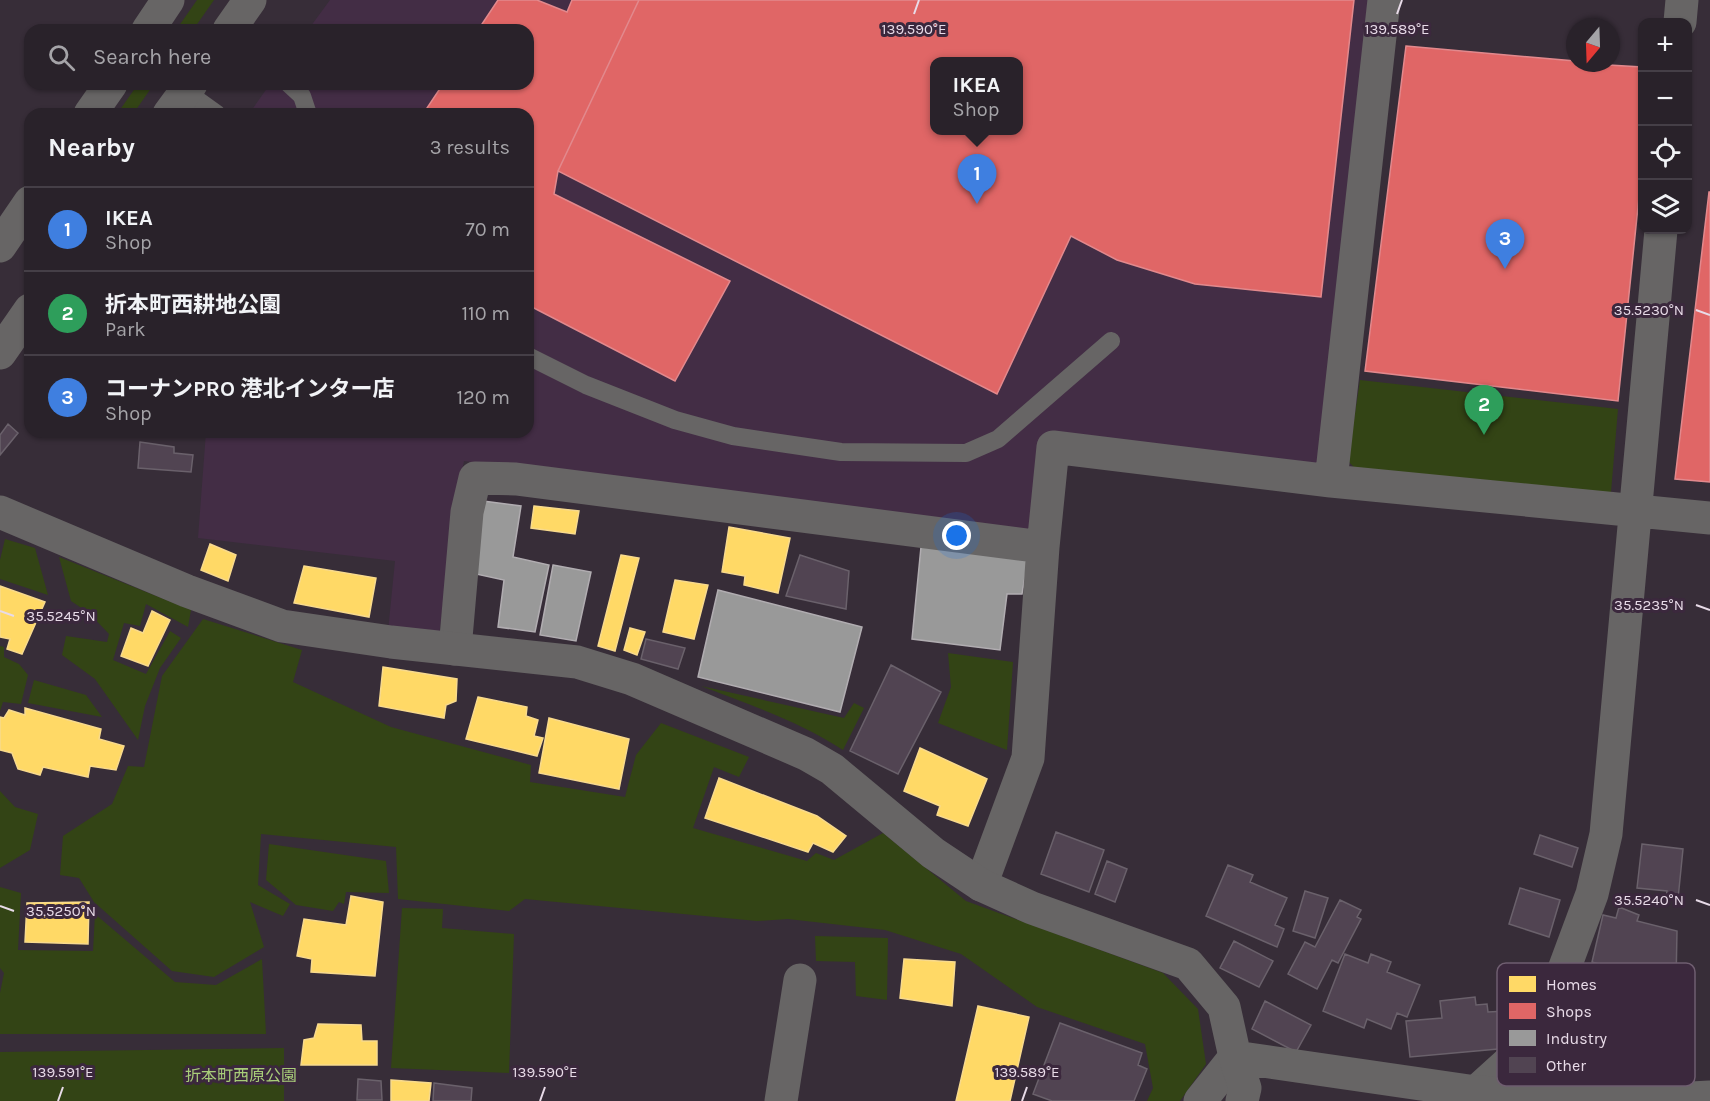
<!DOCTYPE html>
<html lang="en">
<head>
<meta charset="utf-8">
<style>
	:root { --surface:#29222a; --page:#352f36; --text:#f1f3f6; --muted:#a5a4a8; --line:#453f47; --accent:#aa9eaa }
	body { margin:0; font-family:Karla,"Noto Sans JP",sans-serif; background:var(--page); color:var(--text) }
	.controls { position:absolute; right:18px; top:18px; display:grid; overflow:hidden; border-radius:12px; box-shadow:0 2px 4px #0004 }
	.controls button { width:54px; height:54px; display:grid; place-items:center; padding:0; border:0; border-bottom:2px solid var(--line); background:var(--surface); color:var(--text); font:30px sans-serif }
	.compass { position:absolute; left:1566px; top:18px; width:54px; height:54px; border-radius:50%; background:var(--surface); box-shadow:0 2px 4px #0004; rotate:199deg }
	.you { position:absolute; left:957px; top:536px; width:21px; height:21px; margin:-15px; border:4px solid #fff; border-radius:50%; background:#1a73e8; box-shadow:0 0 0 9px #1a73e833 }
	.badge { display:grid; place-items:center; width:39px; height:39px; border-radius:50%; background:var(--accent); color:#fff; font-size:20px; font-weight:700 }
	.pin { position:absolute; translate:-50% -50px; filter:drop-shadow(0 2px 3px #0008) }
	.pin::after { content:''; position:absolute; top:32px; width:21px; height:18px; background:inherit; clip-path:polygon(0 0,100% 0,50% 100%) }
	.popup { position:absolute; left:930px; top:57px; width:93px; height:78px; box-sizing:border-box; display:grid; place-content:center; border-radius:12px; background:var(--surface); filter:drop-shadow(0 2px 4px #0005); font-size:20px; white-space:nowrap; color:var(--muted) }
	.popup b { font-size:22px; color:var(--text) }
	.popup::after { content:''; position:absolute; left:50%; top:100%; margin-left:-12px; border:12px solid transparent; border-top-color:var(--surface) }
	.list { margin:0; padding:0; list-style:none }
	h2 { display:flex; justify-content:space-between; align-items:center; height:78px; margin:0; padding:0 24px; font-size:26px }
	h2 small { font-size:20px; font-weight:400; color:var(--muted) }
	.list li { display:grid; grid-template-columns:39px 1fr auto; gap:18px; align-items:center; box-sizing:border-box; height:84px; padding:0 24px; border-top:2px solid var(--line) }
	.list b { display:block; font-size:22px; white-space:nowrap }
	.list p { margin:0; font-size:20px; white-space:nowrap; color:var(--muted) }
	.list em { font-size:20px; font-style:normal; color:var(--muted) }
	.icon { flex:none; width:33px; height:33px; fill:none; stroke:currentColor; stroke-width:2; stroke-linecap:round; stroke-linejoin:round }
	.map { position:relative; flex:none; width:1710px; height:1101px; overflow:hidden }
	.search { position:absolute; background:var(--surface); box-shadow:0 2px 4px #0004; left:24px; top:24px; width:510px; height:66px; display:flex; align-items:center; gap:15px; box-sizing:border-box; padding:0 21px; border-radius:18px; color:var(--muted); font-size:22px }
	.panel { position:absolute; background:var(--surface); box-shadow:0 2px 4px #0004; left:24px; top:108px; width:510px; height:330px; border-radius:18px }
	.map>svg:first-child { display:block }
	.built { fill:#432d45; fill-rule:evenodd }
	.green { fill:#334415 }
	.homes { fill:#ffd966; stroke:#f8da8d; stroke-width:1.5 }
	.shops { fill:#e06666; stroke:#e2898d; stroke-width:1.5; fill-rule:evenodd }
	.industry { fill:#999; stroke:#b1adb1; stroke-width:1.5 }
	.building { fill:#514452; stroke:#6a616b; stroke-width:1.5 }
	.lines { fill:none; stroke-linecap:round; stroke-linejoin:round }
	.service { stroke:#676565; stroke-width:18 }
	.minor { stroke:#676565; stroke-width:33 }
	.tertiary { stroke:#676565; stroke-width:33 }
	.ticks { fill:none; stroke:#e8dbe8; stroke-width:2 }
	.labels { text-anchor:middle; stroke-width:6; stroke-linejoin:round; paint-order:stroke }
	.park-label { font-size:16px; fill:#a8cd79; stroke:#3b283d }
	.key { fill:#3b283d; stroke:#6f5e70; stroke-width:1.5 }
	.key-label { font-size:16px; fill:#e8dbe8 }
	.ticks-label { font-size:15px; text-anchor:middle; fill:#e8dbe8; stroke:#3b283d; stroke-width:6; stroke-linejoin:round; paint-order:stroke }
</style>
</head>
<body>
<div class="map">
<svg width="1710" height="1101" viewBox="0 0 1710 1101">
	<rect width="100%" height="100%" fill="#372d38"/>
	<path class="built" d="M330,0H1370L1319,468L1048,438L1039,518L1024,533L464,461L454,510L439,637L388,631L395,561L198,538L206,432H528V114H249L270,84H528V30H308ZM935,62H1019V130H935Z"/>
	<path class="green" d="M197,0H214L193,30H176Z
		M138,84H154L133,114H117Z
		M1360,380L1618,409L1611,492L1595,499L1360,473L1348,461Z
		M5,539L35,548L48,595L0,579V560Z
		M59,557L191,610L188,627L146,604L140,626L124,623L113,660L146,674L170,631L181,638L160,668L145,706L138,740L95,679L62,655L66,636L107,642L109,634L89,613L71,601Z
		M203,619L302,650L293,682L391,727L531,765L530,782L625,797L636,755L661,723L749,757L739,777L714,767L693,828L807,861L816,853L834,860L883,833L966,901L1163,973L1198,1009L1206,1064L1180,1101H1147L1153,1088L1145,1044L1037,1007L961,954L885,930L788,919L757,921L525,899L509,911L398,899L396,847L261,834L258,885L290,904L283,916L250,902L264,947L214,977L172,971L94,902L79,878L60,875L63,836L112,804L128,766L144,767L162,676Z
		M0,646L4,647V657L19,664L28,675L21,704L3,702L0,711Z
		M948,653L1013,662L1007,750L938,723L951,687Z
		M34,680L86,695L102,717L28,703Z
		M701,686L844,718L854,703L864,708L843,750C799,721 750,705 701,686Z
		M0,791L15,807L38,814L30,850L0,868Z
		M269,844L386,861L389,893L346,892L344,904L339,902L333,911L296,905L266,880Z
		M0,887L21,893L18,950L93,951L95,914L175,982L216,985L262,959L266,1034H0V993L4,973L0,968Z
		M402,908L443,909L442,928L514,934L509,1073L391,1068Z
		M815,936L888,938L887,1000L856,996L855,962L816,961Z
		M284,1048V1101H0V1052Z"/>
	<path class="homes" d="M534,506L579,511L575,534L531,528Z
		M729,527L790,538L778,593L744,585L745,576L722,572Z
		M210,544L236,555L228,581L201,570Z
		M621,555L639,558L615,651L598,646Z
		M304,566L376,578L369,617L294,603Z
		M675,580L708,585L694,639L663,632Z
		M0,586L45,602L22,654L7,649L10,639L0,637Z
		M152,611L170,620L148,666L121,656L131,628L143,633Z
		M630,628L645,632L637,655L624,650Z
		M383,667L457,679L456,701L446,705L444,718L379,706Z
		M478,697L527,707L526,716L538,720L534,736L543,738L537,756L466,739Z
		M25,708L101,729L99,739L124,746L116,770L90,766L88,777L43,767L40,775L18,769L12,753L0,750V717L4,718L9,710L25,715Z
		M549,718L629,739L619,789L539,773Z
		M920,748L987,779L968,826L937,815L940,806L904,791Z
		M719,778L817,816L846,836L833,852L813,843L808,852L705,818Z
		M351,896L383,902L375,976L311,972L312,959L297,956L304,919L346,925Z
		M89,902L88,944L25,942L27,903Z
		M904,959L955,962L952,1006L900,998Z
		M978,1006L1029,1017L1010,1101H956Z
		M318,1024L361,1025L362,1041H377V1065H301L304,1040L314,1038Z
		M391,1080L431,1083L429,1101H391Z"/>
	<path class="shops" d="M498,0H537L567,12L572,0H639L558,171L554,194L730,281L675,381L528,305V114H423L443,84H528V30H478Z
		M639,0H1354L1321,297L1195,284L1117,260L1071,236L997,394L558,171ZM935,62H1019V130H935Z
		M1406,46L1575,61V63L1642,67V168L1618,401L1365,371Z
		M1709,192H1710V482L1675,479Z"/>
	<path class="industry" d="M483,501L521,506L513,557L549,565L535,632L498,627L504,580L476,574Z
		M921,547L1029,555L1022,594H1007L1000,650L912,639Z
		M553,565L591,572L576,641L540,635Z
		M718,590L862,627L840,712L698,677Z"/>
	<path class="building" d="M8,424L18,433L0,455V435Z
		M140,442L174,447V453L193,455L191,472L138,468Z
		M800,555L849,571L846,609L786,596Z
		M646,639L685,648L678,669L641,659Z
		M891,665L941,692L898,774L850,751Z
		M1056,832L1104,850L1089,892L1041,874Z
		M1540,835L1578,848L1572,867L1534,854Z
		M1642,844L1683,849L1678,899L1666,898L1667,891L1637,888Z
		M1107,861L1127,869L1115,902L1095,894Z
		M1228,865L1253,875L1250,882L1287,898L1275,925L1284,929L1277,947L1206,916Z
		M1520,888L1560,900L1549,937L1509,924Z
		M1305,891L1328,898L1315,938L1293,931Z
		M1340,900L1361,910L1357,917L1361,919L1338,963L1332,960L1317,989L1288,974L1305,942L1315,947Z
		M1619,907L1639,915L1637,921L1677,931L1676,982L1667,1006L1640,998L1647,978L1592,962L1603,915L1616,918Z
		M1234,941L1273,961L1259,987L1220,968Z
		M1345,954L1368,963L1371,954L1391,962L1387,972L1420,985L1407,1017L1397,1013L1391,1029L1367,1019L1364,1028L1323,1011Z
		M1475,997L1476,1005L1487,1004L1488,1012L1506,1011L1509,1048L1410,1057L1406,1021L1442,1018L1440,1001Z
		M1265,1001L1311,1025L1296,1052L1252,1029Z
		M1060,1023L1142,1053L1138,1065L1147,1069L1134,1101H1052L1033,1094Z
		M1558,1025L1674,1052L1667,1079L1639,1072L1637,1081L1612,1075L1610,1081L1572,1072L1575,1056L1553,1050Z
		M358,1079L381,1081L382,1100H357Z
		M434,1083L472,1088L471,1101H433Z"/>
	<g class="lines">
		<path class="service" d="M289,84L302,96L308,114
			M185,91L217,114
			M528,356L586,385L675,420L733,436L841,452L966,453L998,439L1111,341"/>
		<path class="minor" d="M1680,22L1682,0
			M1331,481L1384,0
			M455,649L467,512L475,478L516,479L1043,547
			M981,885L1028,758L1043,547L1053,447L1331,481L1710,518
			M1476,1092L1540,1034L1592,894L1606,834L1661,230
			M781,1101L800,980
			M1200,1101L1235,1057"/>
		<path class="tertiary" d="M148,30L168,0
			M229,30L250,0
			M90,114L111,84
			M169,114L191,84
			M0,246L30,202
			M0,353L30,310
			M0,512L187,591L282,626L391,642L577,662L632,679L806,754L832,769L933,853L981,885L1032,908L1188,964L1224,1007L1235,1057L1476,1092L1654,1100L1710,1097
			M1235,1057L1245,1088L1242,1101"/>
	</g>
	<path class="ticks" d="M914,14L919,0M1397,14L1402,0M1696,310L1710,315M1696,605L1710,610M0,611L14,616M1696,900L1710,905M0,906L14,911M58,1101L63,1087M540,1101L545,1087M1022,1101L1027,1087"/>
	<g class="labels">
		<g class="park-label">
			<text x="241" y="1081">折本町西原公園</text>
		</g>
	</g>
	<rect x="1497" y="963" width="198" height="123" rx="9" class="key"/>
	<rect x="1509" y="976" width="27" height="16" fill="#ffd966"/>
	<rect x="1509" y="1003" width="27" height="16" fill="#e06666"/>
	<rect x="1509" y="1030" width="27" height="16" fill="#999"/>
	<rect x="1509" y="1057" width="27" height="16" fill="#514452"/>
	<g class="key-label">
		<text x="1546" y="990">Homes</text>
		<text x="1546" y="1017">Shops</text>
		<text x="1546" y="1044">Industry</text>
		<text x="1546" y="1071">Other</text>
	</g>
	<g class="ticks-label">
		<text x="914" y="34">139.590°E</text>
		<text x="1397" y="34">139.589°E</text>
		<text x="1649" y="315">35.5230°N</text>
		<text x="1649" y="610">35.5235°N</text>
		<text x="61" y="621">35.5245°N</text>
		<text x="1649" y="905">35.5240°N</text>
		<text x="61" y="916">35.5250°N</text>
		<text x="63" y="1077">139.591°E</text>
		<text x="545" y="1077">139.590°E</text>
		<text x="1027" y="1077">139.589°E</text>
	</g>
</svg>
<div class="controls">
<button>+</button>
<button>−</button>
<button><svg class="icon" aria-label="locate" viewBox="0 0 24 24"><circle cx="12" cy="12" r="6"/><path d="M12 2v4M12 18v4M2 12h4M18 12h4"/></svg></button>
<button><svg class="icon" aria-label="layers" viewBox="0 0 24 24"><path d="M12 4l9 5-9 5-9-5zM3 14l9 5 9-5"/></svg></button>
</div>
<svg class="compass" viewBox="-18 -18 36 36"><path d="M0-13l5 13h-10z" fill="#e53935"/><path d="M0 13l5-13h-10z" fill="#a5a4a8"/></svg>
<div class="you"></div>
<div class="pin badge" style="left:977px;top:204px;background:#3f7fe0">1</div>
<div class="popup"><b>IKEA</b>Shop</div>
<div class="pin badge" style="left:1484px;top:435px;background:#2e9e5b">2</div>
<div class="pin badge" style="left:1505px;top:269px;background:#3f7fe0">3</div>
<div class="search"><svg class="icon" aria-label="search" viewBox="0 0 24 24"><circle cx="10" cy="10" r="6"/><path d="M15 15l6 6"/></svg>Search here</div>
<section class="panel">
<h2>Nearby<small>3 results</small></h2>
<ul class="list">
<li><span class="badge" style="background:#3f7fe0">1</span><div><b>IKEA</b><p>Shop</p></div><em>70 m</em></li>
<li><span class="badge" style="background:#2e9e5b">2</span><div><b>折本町西耕地公園</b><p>Park</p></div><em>110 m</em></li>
<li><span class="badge" style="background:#3f7fe0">3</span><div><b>コーナンPRO 港北インター店</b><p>Shop</p></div><em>120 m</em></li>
</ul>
</section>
</div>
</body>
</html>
